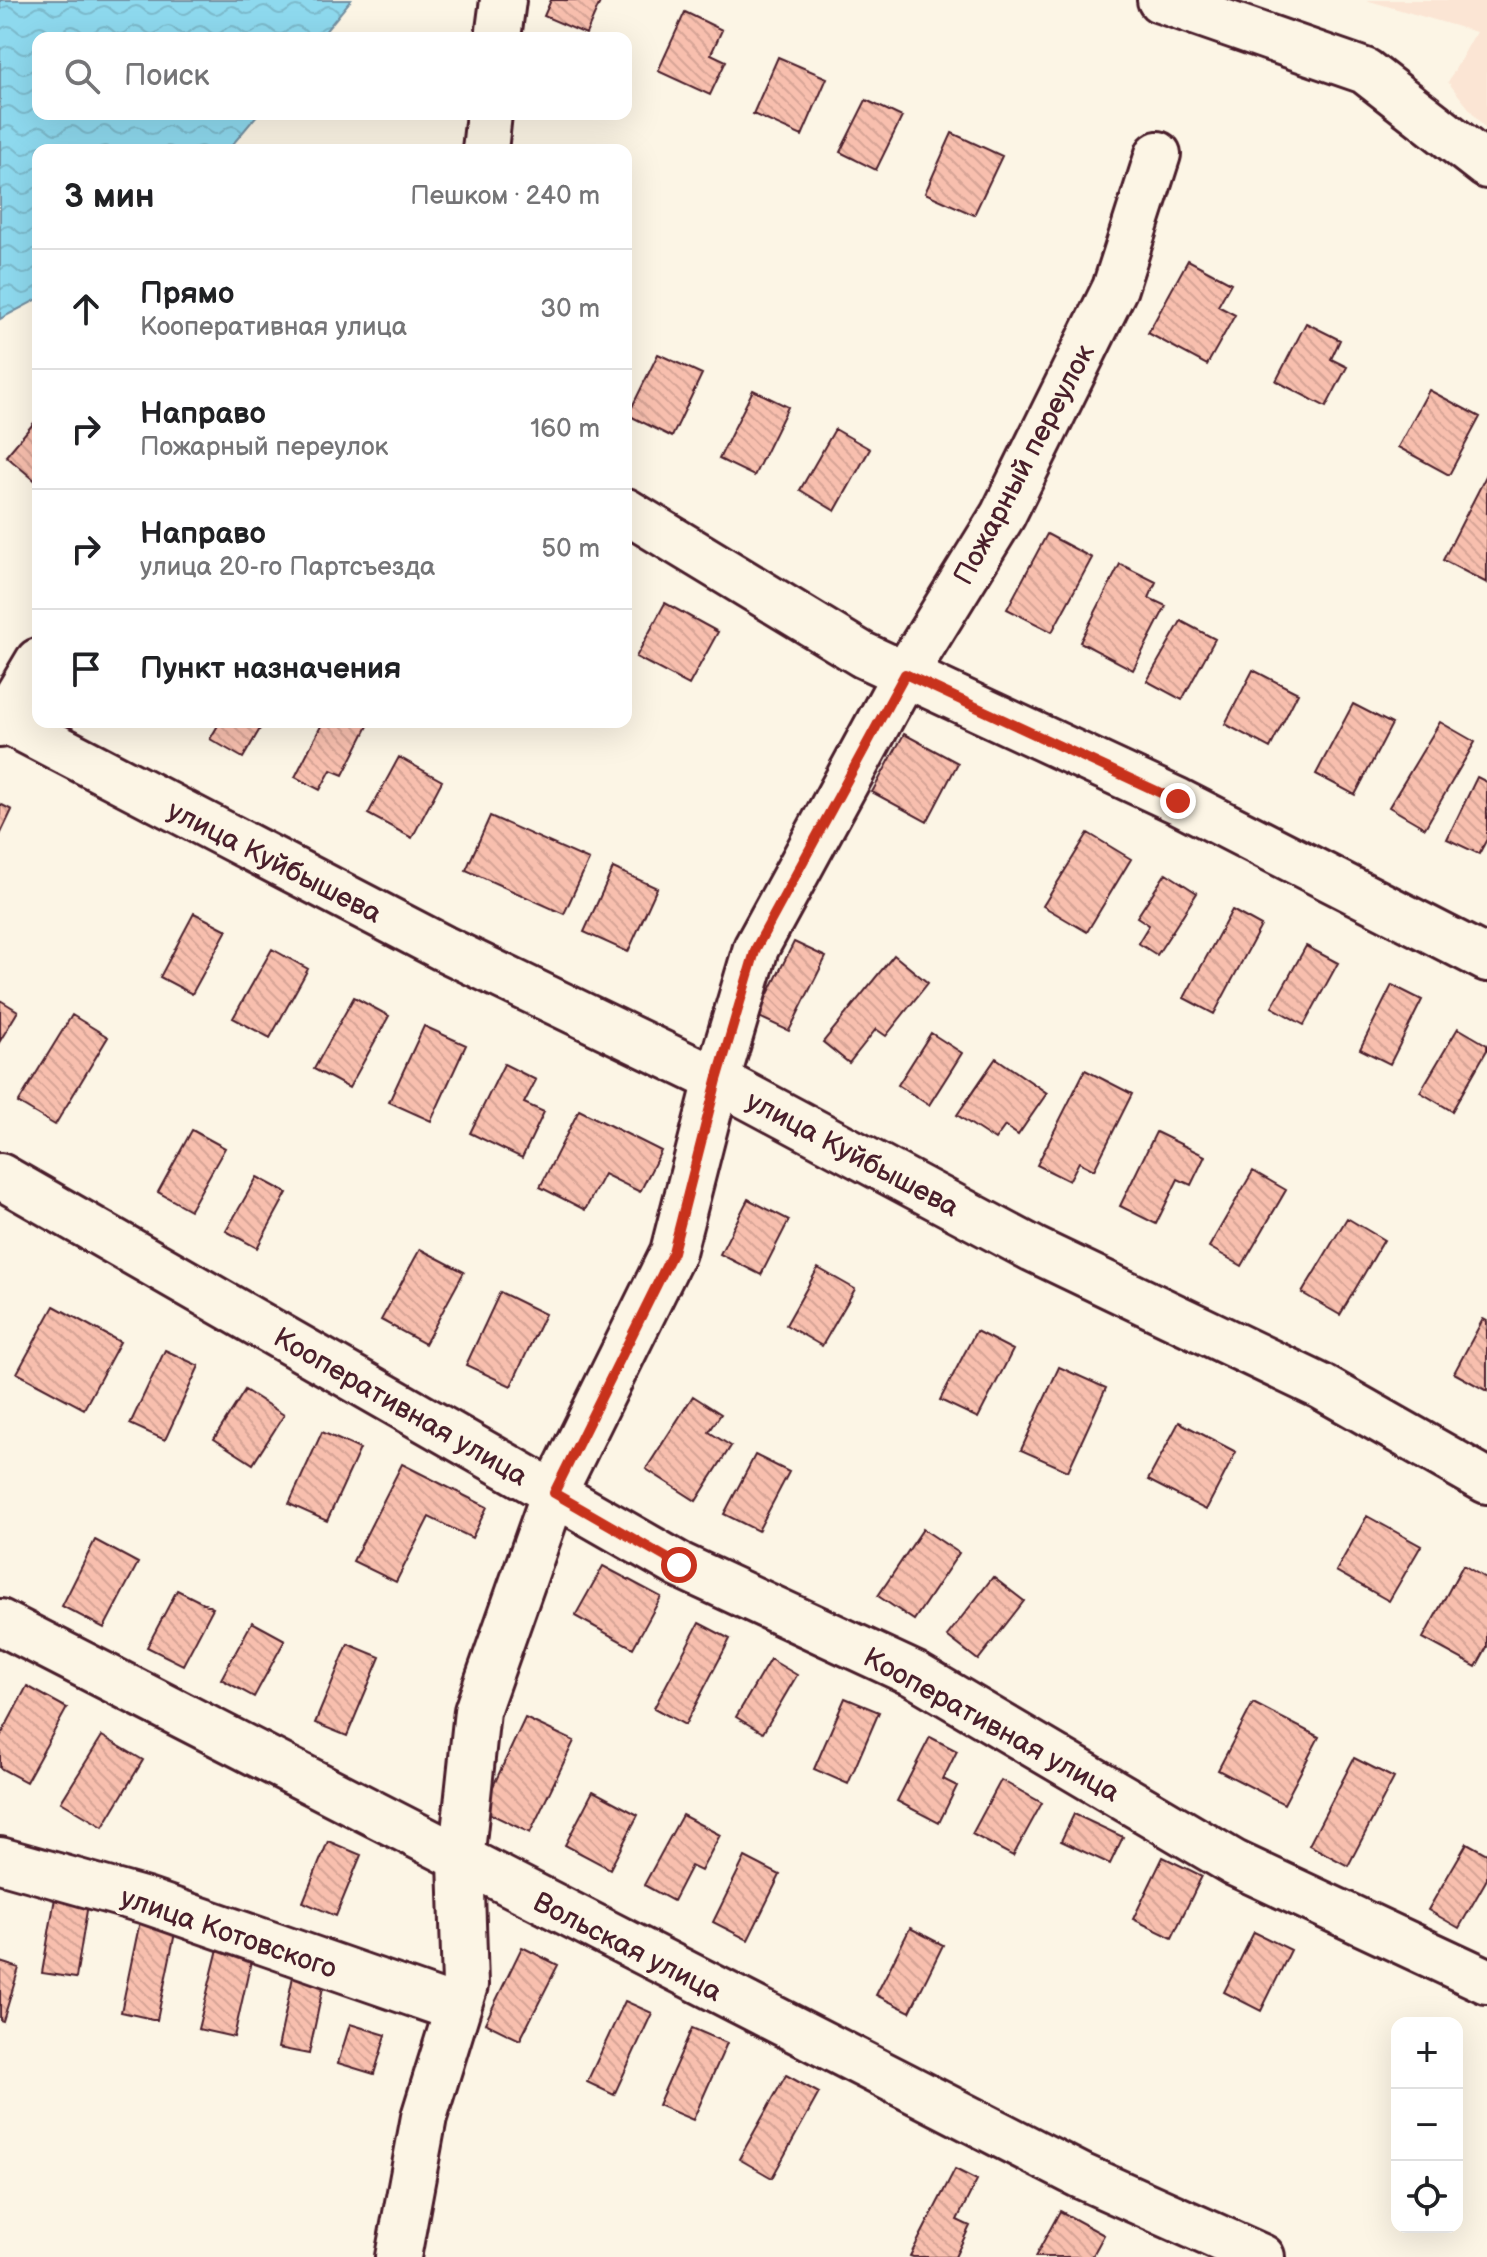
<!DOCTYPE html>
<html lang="ru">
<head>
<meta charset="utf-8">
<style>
	:root { --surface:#fff; --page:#f2f2f2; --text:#202124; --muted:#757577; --line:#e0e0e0 }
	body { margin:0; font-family:"Balsamiq Sans",sans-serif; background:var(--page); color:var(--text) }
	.controls { position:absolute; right:24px; bottom:24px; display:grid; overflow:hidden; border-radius:16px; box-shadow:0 8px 32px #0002 }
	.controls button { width:72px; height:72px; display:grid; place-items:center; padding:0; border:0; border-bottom:2px solid var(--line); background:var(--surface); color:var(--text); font:40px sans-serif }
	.stop { position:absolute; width:24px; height:24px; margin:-18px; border:6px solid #c8321e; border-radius:50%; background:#fff }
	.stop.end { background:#c8321e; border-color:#fff; box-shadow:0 2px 8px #0008 }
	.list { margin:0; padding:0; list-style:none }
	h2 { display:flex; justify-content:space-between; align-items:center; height:104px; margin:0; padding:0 32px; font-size:34px }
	h2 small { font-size:26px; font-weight:400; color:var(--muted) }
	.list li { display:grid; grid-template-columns:52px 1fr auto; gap:24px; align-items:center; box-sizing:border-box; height:120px; padding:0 32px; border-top:2px solid var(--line) }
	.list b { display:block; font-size:30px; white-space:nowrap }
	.list p { margin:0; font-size:26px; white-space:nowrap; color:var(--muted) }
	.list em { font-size:26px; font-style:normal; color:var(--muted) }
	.icon { flex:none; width:44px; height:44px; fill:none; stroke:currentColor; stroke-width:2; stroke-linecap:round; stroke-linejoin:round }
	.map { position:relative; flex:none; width:1487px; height:2257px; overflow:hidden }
	.search { position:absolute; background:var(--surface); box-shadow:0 8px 32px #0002; left:32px; top:32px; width:600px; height:88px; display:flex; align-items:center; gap:20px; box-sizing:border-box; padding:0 28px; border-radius:16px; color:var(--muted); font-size:30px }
	.panel { position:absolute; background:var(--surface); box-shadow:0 8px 32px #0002; left:32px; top:144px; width:600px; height:584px; border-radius:16px }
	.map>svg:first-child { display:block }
	.built { fill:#fbe5d4 }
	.water { fill:url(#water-waves); stroke:#738fa0; stroke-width:2 }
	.building { fill:url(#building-back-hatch); stroke:#4a1f2b; stroke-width:2 }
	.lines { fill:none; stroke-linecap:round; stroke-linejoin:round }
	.minor-casing { stroke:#4a1f2b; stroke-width:50 }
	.tertiary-casing { stroke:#4a1f2b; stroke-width:50 }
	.minor { stroke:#fcf5e5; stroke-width:44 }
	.tertiary { stroke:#fcf5e5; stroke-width:44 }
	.route { stroke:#c8321e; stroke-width:10 }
	.labels { text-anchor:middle; stroke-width:8; stroke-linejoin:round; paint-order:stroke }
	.street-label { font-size:28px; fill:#4a1f2b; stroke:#fcf5e5 }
</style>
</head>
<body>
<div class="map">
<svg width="1487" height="2257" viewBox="0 0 1487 2257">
	<defs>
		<pattern id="water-waves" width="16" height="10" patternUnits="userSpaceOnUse" patternTransform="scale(2)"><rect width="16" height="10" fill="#8ed9ee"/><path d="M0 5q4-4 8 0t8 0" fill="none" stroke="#7cbacc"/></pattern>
		<pattern id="building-back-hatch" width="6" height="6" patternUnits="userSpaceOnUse" patternTransform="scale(2)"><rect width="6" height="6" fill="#f8bfae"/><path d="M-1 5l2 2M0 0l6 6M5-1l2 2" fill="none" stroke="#d6a496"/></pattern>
	</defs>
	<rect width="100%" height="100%" fill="#fcf5e5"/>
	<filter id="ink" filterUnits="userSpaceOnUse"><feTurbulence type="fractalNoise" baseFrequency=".0125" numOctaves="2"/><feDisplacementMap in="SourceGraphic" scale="16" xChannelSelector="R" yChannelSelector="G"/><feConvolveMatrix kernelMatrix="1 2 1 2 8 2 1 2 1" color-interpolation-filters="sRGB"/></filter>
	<g filter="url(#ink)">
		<path class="built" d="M1366,0H1487V131L1448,82L1476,32Z"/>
		<path class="water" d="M0,0H351L320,38H38V114H258L228,150H38V299L0,319Z"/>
		<path class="building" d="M551,0H601L586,34L544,16Z
			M685,12L722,30L711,54L726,61L710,95L658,71Z
			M778,57L827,78L802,136L753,114Z
			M866,100L902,117L876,170L840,152Z
			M952,133L1002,156L974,215L925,193Z
			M1188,260L1231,283L1218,306L1235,315L1207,365L1148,333Z
			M1306,323L1340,340L1331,359L1347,367L1326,407L1276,381Z
			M658,354L702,374L672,437L628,415Z
			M753,390L788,407L754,476L719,459Z
			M1429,390L1480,417L1449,475L1398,447Z
			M38,418V483L6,456Z
			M835,429L870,449L835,511L800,490Z
			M1487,474V583L1443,560Z
			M1047,534L1092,558L1052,632L1007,609Z
			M1120,564L1156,582L1149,598L1166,606L1133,670L1080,642Z
			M665,603L718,632L689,685L636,657Z
			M1181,621L1215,639L1182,700L1147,681Z
			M1253,670L1298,693L1270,748L1225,724Z
			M1353,704L1392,724L1355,795L1316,774Z
			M220,722H264L243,758L210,739Z
			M323,722L369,724L343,775L331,770L320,790L295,777Z
			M1440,722L1475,742L1425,828L1389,807Z
			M904,734L958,763L927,822L872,792Z
			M399,757L442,781L412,838L368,814Z
			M1477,777L1487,782V839L1479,854L1447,839Z
			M0,804L12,810L0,835Z
			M490,816L589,860L564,914L466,870Z
			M1088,833L1131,859L1087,932L1043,906Z
			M613,868L657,888L628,952L584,932Z
			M1166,873L1197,893L1157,955L1138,943L1149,925L1137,917Z
			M1232,910L1261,926L1214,1014L1184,998Z
			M194,913L227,930L192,994L160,977Z
			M794,942L826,957L789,1031L757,1016Z
			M1306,946L1338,963L1304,1025L1272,1007Z
			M272,949L308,969L270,1038L233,1018Z
			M894,955L928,983L886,1036L876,1029L849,1063L823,1042Z
			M1392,985L1422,1000L1390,1064L1360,1049Z
			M354,997L389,1016L349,1088L314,1069Z
			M0,1000L18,1011L0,1041Z
			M72,1015L108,1037L55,1125L18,1103Z
			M424,1026L466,1045L431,1121L389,1102Z
			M1458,1028L1487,1045V1050L1452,1111L1420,1092Z
			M931,1033L962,1053L929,1105L898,1085Z
			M996,1058L1047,1093L1018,1135L1005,1126L995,1140L957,1115Z
			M504,1064L536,1080L524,1103L544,1112L522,1158L470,1133Z
			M1085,1070L1132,1094L1094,1170L1079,1162L1069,1181L1037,1165Z
			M579,1110L661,1151L640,1192L604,1174L585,1210L540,1187Z
			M192,1130L225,1148L190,1210L158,1192Z
			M1156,1132L1205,1156L1191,1185L1178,1179L1156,1224L1120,1206Z
			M1253,1171L1286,1190L1242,1266L1209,1247Z
			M257,1177L287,1193L257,1248L226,1231Z
			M748,1199L789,1220L761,1275L720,1254Z
			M1347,1218L1384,1240L1340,1315L1302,1293Z
			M420,1249L464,1272L425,1344L381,1320Z
			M818,1268L855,1289L822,1346L786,1325Z
			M500,1292L545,1314L511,1386L466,1365Z
			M54,1306L120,1342L84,1409L17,1373Z
			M1483,1319L1487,1321V1391L1454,1373Z
			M976,1331L1013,1350L978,1418L940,1400Z
			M165,1350L199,1366L165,1440L130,1424Z
			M1059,1367L1106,1388L1068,1471L1021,1450Z
			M245,1390L284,1415L253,1464L214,1439Z
			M693,1396L721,1414L709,1432L731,1446L696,1501L646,1469Z
			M1179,1422L1236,1452L1206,1510L1148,1480Z
			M322,1432L360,1449L327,1521L289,1504Z
			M755,1455L789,1472L758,1531L724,1514Z
			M402,1464L487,1507L472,1538L429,1517L396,1582L353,1561Z
			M1367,1516L1421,1546L1389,1601L1336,1571Z
			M923,1529L959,1553L914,1620L878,1596Z
			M95,1540L138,1563L104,1628L62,1606Z
			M1463,1565L1487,1579V1647L1476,1667L1423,1638Z
			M603,1566L661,1597L633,1648L575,1616Z
			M993,1577L1024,1601L978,1660L947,1636Z
			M177,1590L213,1608L183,1665L147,1647Z
			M252,1622L285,1640L254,1697L221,1679Z
			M699,1623L730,1639L685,1725L654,1708Z
			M348,1644L380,1657L347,1736L315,1723Z
			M770,1659L797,1675L763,1733L736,1717Z
			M27,1686L67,1708L26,1782L0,1768V1737Z
			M845,1698L879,1712L848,1784L814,1769Z
			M1253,1703L1319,1737L1284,1804L1218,1770Z
			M525,1718L574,1741L530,1833L482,1810Z
			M102,1736L143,1760L103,1827L61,1802Z
			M930,1737L957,1751L943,1779L957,1786L939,1823L897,1801Z
			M1354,1758L1394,1778L1348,1866L1309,1845Z
			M1001,1780L1042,1803L1013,1856L972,1834Z
			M593,1791L638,1815L610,1869L565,1845Z
			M1074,1814L1123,1837L1110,1864L1061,1841Z
			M682,1815L720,1835L701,1871L691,1866L673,1901L644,1885Z
			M328,1841L361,1855L336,1916L303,1902Z
			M1467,1843L1487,1854V1879L1459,1928L1428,1910Z
			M745,1857L780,1875L748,1940L713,1922Z
			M1163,1857L1202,1876L1172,1938L1133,1919Z
			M56,1892L89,1898L76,1978L42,1973Z
			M140,1921L176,1928L157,2020L121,2012Z
			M910,1928L943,1945L910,2012L876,1995Z
			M1254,1932L1291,1950L1261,2011L1224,1992Z
			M219,1945L253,1952L234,2037L198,2029Z
			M522,1947L558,1965L520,2040L485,2023Z
			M0,1962L19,1968L3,2021L0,2020Z
			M295,1967L326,1973L309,2054L278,2048Z
			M625,2001L652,2013L614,2095L587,2082Z
			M350,2024L386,2035L374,2074L338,2063Z
			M692,2028L727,2043L693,2120L658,2105Z
			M786,2075L819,2093L772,2178L739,2159Z
			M955,2169L977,2180L957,2220L970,2226L955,2257H913L910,2256Z
			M1060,2211L1104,2235L1092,2257H1035Z"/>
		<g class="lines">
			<g class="minor-casing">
				<path id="minor" d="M498,38L503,0
					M485,150L489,114
					M626,511L863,655L1178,801L1487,959
					M3,719L443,948L717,1080L1033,1249L1322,1387L1487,1481
					M0,725L38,661
					M0,1176L679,1565L914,1674L1234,1863L1487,1981
					M0,1622L1081,2176L1262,2257
					M0,1860L146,1901L457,2009
					M398,2257L424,2117L465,1985L461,1861L477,1711L554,1493L673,1252L717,1080L756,948L905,674L1003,515L1115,288L1158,154"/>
			</g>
			<g class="tertiary-casing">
				<path id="tertiary" d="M1160,0L1365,71L1487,166"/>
			</g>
			<use href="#minor" class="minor"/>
			<use href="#tertiary" class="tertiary"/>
		</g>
	</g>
	<g class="lines" filter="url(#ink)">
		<path class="route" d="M679,1565L554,1493L673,1252L717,1080L756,948L905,674L1178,801"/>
	</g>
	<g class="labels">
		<g class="street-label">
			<text transform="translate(1023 464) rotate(-62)" y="10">Пожарный переулок</text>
			<text transform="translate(275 861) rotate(27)" y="10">улица Куйбышева</text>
			<text transform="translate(853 1153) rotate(28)" y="10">улица Куйбышева</text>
			<text transform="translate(401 1406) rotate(30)" y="10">Кооперативная улица</text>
			<text transform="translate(992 1724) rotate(29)" y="10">Кооперативная улица</text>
			<text transform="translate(229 1932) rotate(19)" y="10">улица Котовского</text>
			<text transform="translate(628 1946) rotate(27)" y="10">Вольская улица</text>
		</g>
	</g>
</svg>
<div class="controls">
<button>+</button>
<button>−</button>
<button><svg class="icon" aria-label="locate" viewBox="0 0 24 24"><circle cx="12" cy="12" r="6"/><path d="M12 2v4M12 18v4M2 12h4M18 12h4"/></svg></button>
</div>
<div class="stop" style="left:679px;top:1565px"></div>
<div class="stop end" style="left:1178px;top:801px"></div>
<div class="search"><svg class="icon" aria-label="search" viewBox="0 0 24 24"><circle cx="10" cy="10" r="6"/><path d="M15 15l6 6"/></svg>Поиск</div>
<section class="panel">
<h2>3 мин<small>Пешком · 240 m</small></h2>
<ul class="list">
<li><svg class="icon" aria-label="ahead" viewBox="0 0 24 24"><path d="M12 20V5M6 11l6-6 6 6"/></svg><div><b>Прямо</b><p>Кооперативная улица</p></div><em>30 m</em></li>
<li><svg class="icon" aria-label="right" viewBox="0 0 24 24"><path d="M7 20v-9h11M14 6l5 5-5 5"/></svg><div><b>Направо</b><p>Пожарный переулок</p></div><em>160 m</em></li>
<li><svg class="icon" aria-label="right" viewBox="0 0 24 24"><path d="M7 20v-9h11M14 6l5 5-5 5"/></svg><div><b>Направо</b><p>улица 20-го Партсъезда</p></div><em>50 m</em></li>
<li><svg class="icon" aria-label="arrive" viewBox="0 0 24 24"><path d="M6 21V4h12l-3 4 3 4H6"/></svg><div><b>Пункт назначения</b></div></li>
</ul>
</section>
</div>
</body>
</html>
